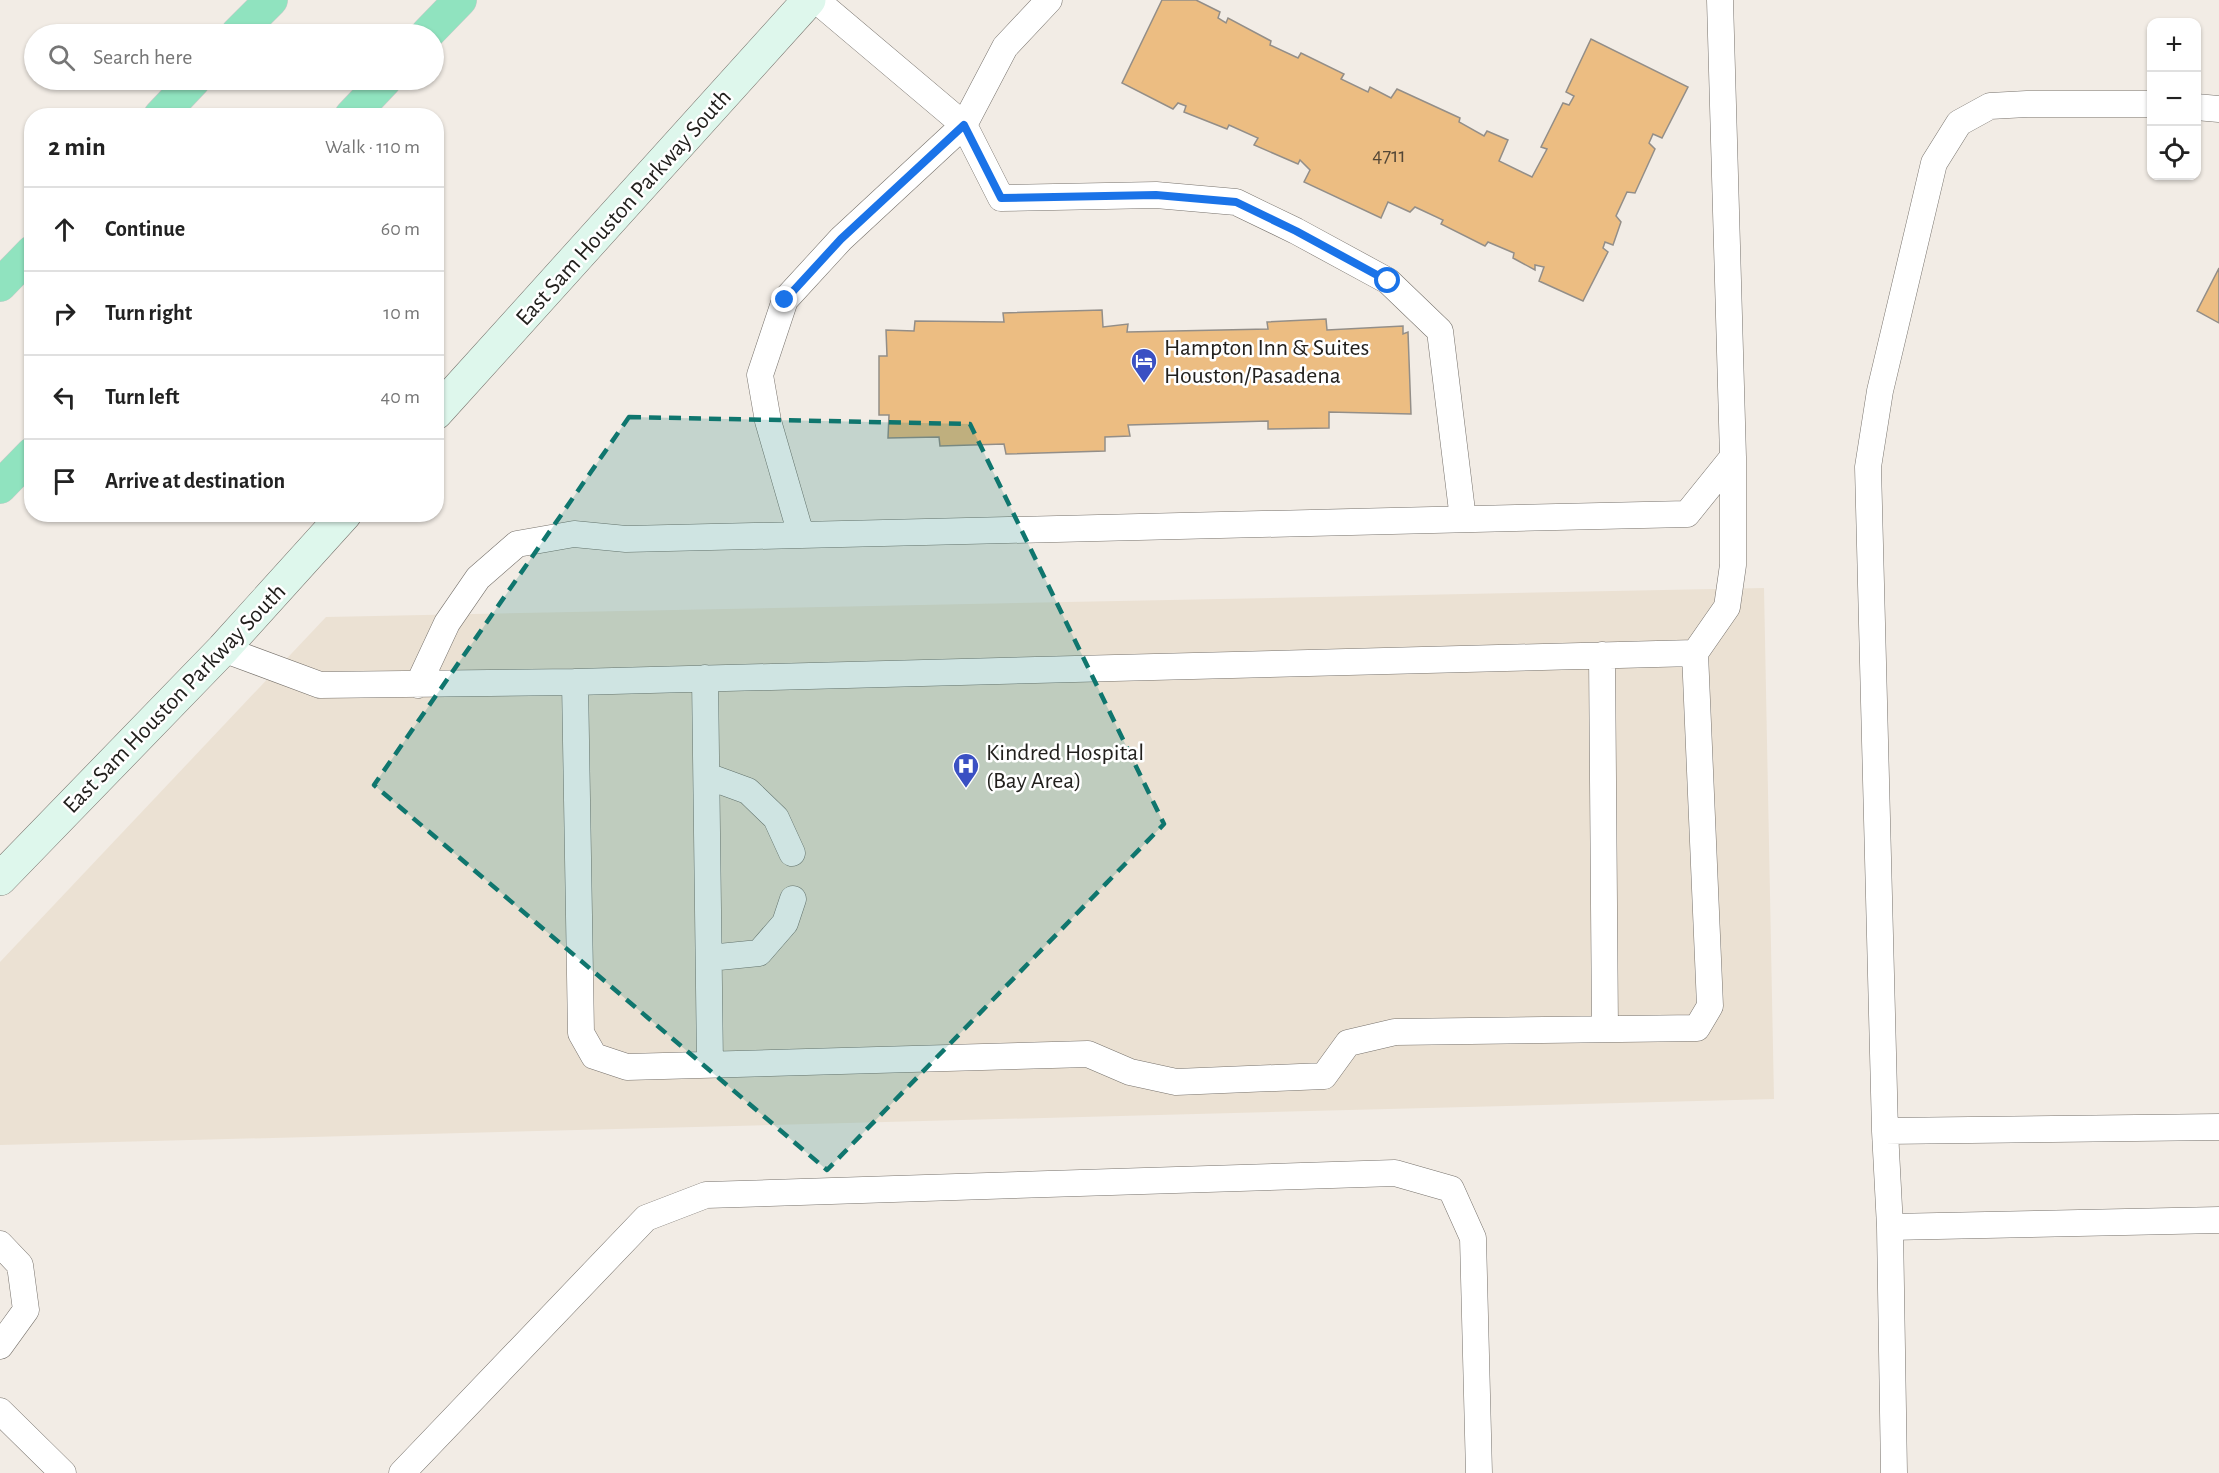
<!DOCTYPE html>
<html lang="en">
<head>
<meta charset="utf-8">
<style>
	:root { --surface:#fff; --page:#f2f2f2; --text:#222; --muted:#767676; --line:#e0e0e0 }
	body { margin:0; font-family:"Alegreya Sans",sans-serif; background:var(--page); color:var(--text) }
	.controls { position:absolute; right:18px; top:18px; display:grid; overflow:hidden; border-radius:12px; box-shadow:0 2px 4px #0004 }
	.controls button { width:54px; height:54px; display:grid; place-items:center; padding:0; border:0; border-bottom:2px solid var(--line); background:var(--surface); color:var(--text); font:30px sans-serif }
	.stop { position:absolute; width:18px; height:18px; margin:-14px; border:4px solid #1a73e8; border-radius:50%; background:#fff }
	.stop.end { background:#1a73e8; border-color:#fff; box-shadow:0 2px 6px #0008 }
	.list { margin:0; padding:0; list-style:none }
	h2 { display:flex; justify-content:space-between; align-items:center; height:78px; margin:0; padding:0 24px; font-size:26px }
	h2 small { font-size:20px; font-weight:400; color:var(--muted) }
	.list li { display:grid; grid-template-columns:39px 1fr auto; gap:18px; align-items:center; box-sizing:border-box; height:84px; padding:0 24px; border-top:2px solid var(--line) }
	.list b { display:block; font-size:22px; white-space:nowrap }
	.list em { font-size:20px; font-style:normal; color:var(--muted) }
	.icon { flex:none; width:33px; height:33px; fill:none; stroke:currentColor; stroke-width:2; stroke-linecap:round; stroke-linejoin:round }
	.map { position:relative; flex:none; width:2219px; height:1473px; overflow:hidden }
	.search { position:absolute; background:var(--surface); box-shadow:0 2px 4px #0004; left:24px; top:24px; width:420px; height:66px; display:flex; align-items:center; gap:15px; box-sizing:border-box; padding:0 21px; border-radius:33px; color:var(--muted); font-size:22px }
	.panel { position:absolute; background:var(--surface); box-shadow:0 2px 4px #0004; left:24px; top:108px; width:420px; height:414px; border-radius:24px }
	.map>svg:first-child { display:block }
	.built { fill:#ebe1d3 }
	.building { fill:#ecbd82; stroke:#938e88; stroke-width:1.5 }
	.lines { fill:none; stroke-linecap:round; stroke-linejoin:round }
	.lane-casing { stroke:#77726c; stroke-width:27 }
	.secondary-casing { stroke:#77726c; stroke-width:34 }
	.highway-casing { stroke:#cac9c9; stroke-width:34 }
	.lane { stroke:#fff; stroke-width:26 }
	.secondary { stroke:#def7ec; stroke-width:33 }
	.highway { stroke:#90e3bf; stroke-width:33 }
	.route { stroke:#1a73e8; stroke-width:8 }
	.marked { fill:#0f766e; fill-opacity:0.2; stroke:#0f766e; stroke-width:4.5; stroke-dasharray:12 8; stroke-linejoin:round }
	.labels { text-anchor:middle; stroke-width:5; stroke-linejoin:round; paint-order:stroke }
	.number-label { font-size:21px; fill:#544736 }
	.street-label { font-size:24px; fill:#22201d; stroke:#fff }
	.poi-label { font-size:24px; fill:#22201d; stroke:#fff; text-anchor:start }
</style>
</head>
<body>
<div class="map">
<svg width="2219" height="1473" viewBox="0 0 2219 1473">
	<rect width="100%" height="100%" fill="#f2ece5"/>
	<path class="built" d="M1764,588L1774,1099L0,1145V962L326,617Z"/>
	<path class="building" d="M1162,0H1196L1220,12L1218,18L1226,23L1228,18L1271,41L1270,45L1298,58L1301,53L1344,74L1341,79L1368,92L1370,87L1391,98L1397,89L1460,118L1459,122L1484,136L1487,131L1508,140L1499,161L1532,177L1547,149L1541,147L1563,103L1569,105L1574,96L1566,92L1591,39L1688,87L1662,138L1653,134L1649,143L1655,149L1635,193L1627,192L1616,216L1621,222L1613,245L1605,242L1603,248L1608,252L1583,301L1539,281L1544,267L1535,265V270L1513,258L1514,253L1488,242L1485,246L1441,224L1443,220L1415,207L1410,212L1388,202L1381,218L1304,182L1310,170L1300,160L1298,164L1254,145L1258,138L1229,125L1227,129L1184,112L1186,106L1178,103L1173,109L1122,83Z
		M2219,268V323L2197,311Z
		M1102,310L1103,327L1128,324L1127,332L1268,329L1267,322L1326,319L1327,330L1403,326V334L1408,332L1411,414L1329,412V428L1268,429V421L1128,425L1130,436L1105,437V451L1006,454L1004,444L940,446L939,437L888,438L889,415H879V356H887L886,330L914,331L915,321L1004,322L1003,313Z"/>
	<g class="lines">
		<g class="lane-casing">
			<path id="lane" d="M1049,0L1005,47L964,125L1001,198L1156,195L1236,202L1296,231L1388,281L1440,331L1463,519
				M2196,107L2219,109
				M801,535L1687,514L1733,457
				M223,649L320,685L575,682L1695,653L1727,607L1733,565V457L1720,0
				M1602,655L1605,1029
				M705,678L710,1064
				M575,682L581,1033L594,1056L627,1067L1088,1054L1130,1072L1176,1082L1324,1076L1348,1043L1395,1032L1697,1028L1710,1006L1695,653
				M418,685L447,623L478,578L517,544L574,534L626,539L801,535L768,421L760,375L785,300L841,239L964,125L816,0
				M707,776L748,791L776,818L792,853
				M709,958L759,953L785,923L793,899
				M1885,1131L2219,1127
				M1890,1227L2219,1220
				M0,1244L20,1265L26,1310L0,1346
				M0,1411L63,1473
				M402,1473L646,1218L706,1195L1395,1173L1451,1189L1473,1238L1479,1473
				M1894,1473L1890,1227L1885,1131L1868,467L1880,391L1934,163L1959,123L1990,106L2027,104H2152"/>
		</g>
		<g class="secondary-casing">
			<path id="secondary" d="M436,413L809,0
				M0,879L223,649L345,514"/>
		</g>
		<g class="highway-casing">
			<path id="highway" d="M237,34L271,0
				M427,34L460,0
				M160,116L194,80
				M351,116L385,80
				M0,285L32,252
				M0,487L32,454"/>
		</g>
		<use href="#lane" class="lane"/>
		<use href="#secondary" class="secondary"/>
		<use href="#highway" class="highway"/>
	</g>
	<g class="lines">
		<path class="route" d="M785,300L841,239L964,125L1001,198L1156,195L1236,202L1296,231L1388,281"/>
	</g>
	<path class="marked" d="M629,417L970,424L1164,824L827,1170L374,785Z"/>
	<defs>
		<g id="hotel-pin" transform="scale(1.35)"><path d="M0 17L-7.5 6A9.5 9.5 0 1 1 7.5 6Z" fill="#3a50c3" stroke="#fff"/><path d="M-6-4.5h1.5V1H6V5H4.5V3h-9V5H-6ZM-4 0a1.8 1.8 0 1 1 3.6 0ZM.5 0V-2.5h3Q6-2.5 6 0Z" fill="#fff"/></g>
		<g id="hospital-pin" transform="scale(1.35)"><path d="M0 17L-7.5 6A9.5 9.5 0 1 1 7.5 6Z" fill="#3a50c3" stroke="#fff"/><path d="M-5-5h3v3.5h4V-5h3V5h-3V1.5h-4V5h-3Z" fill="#fff"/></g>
	</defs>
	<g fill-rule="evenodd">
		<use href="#hotel-pin" x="1144" y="361"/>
		<use href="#hospital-pin" x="966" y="766"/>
	</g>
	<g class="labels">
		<g class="number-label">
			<text x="1389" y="162">4711</text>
		</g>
		<g class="street-label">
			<text transform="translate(623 207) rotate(-48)" y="8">East Sam Houston Parkway South</text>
			<text transform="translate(174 698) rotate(-46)" y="8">East Sam Houston Parkway South</text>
		</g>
		<g class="poi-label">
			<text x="1164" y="355">Hampton Inn &amp; Suites<tspan x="1164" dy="28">Houston/Pasadena</tspan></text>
			<text x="986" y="760">Kindred Hospital<tspan x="986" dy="28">(Bay Area)</tspan></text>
		</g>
	</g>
</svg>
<div class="controls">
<button>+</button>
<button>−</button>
<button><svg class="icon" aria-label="locate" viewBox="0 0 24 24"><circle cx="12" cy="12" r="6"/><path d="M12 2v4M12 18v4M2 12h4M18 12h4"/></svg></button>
</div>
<div class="stop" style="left:1388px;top:281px"></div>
<div class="stop end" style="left:785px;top:300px"></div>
<div class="search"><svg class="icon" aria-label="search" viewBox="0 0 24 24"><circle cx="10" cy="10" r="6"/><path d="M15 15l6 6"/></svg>Search here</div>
<section class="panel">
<h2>2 min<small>Walk · 110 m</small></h2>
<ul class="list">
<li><svg class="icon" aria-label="ahead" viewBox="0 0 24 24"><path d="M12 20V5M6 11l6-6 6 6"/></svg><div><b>Continue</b></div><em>60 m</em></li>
<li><svg class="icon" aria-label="right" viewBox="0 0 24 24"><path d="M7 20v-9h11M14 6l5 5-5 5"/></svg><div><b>Turn right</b></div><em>10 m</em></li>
<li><svg class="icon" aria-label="left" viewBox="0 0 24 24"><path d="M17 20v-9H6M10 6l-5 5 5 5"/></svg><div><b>Turn left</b></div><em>40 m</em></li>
<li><svg class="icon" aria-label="arrive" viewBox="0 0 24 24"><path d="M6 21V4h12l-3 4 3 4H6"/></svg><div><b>Arrive at destination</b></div></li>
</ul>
</section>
</div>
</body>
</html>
